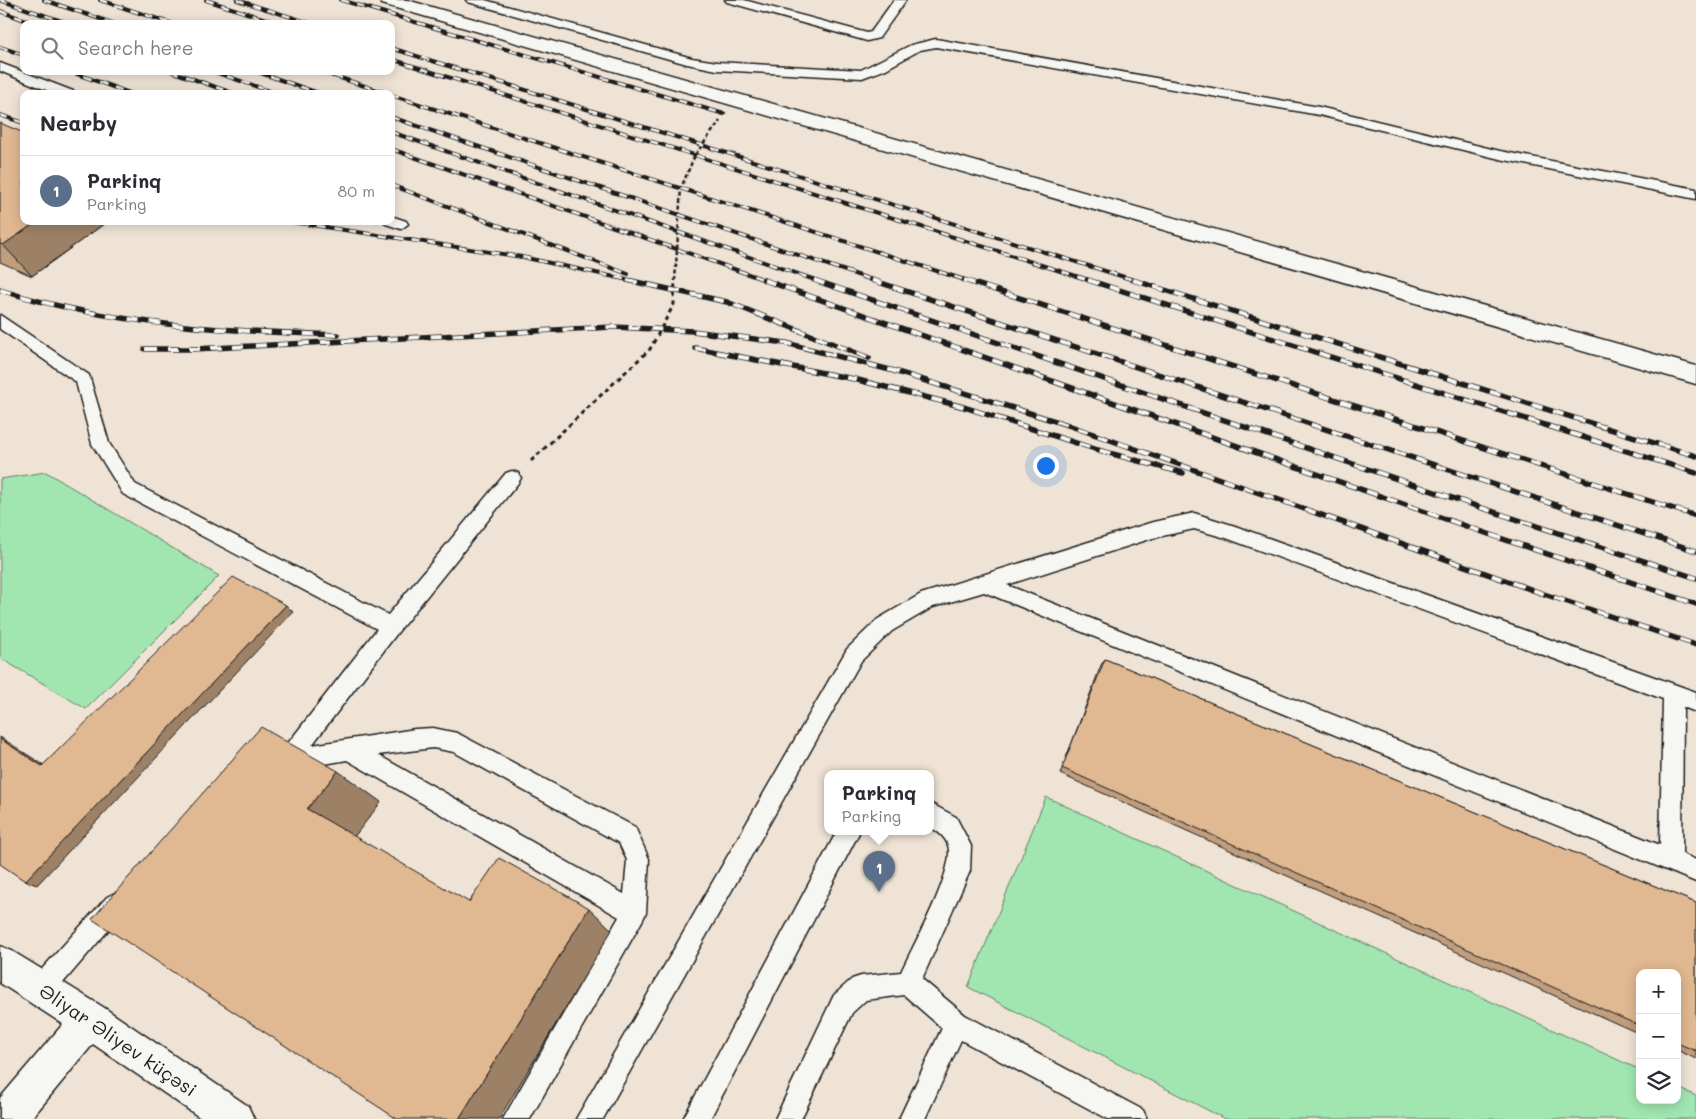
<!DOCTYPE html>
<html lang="en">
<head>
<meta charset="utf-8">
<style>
	:root { --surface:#fff; --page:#f2f2f3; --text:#2b2b33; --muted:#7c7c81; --line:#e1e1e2; --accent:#1c1c1c }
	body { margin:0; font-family:Mali,sans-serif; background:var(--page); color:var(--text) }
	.controls { position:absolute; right:15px; bottom:15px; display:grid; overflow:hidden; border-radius:10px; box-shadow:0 2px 12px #0003 }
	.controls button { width:45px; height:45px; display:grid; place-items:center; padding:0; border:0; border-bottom:1px solid var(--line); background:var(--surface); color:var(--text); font:25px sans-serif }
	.you { position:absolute; left:1045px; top:465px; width:18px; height:18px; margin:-12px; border:4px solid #fff; border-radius:50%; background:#1a73e8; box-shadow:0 0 0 8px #1a73e833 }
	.badge { display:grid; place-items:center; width:32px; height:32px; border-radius:50%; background:var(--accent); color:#fff; font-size:16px; font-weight:700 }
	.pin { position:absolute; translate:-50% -41px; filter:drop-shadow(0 1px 2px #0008) }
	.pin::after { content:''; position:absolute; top:26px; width:18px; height:15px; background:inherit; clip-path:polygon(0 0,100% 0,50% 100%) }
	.popup { position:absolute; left:824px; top:770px; width:110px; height:65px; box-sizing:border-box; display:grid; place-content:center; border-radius:10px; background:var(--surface); filter:drop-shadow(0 1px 4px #0005); font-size:16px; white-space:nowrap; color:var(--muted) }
	.popup b { font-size:19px; color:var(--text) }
	.popup::after { content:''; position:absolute; left:50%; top:100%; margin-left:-10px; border:10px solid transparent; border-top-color:var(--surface) }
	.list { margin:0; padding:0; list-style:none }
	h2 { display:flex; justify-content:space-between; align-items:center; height:65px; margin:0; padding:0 20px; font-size:21px }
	h2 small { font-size:16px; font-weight:400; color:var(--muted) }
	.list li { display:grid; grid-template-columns:32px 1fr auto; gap:15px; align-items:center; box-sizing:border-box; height:70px; padding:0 20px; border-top:1px solid var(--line) }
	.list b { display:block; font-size:19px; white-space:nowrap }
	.list p { margin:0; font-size:16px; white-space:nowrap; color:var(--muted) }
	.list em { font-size:16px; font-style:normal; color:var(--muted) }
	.icon { flex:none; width:28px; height:28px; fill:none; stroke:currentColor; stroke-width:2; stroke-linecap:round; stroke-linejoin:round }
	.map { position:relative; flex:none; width:1696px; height:1119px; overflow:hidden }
	.search { position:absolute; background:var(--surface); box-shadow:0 2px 12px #0003; left:20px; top:20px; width:375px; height:55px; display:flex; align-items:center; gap:12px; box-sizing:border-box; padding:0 18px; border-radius:10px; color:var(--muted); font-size:19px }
	.panel { position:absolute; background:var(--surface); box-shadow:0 2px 12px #0003; left:20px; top:90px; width:375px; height:135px; border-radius:10px }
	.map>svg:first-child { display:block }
	.green { fill:#a1e5b1; stroke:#5e8066 }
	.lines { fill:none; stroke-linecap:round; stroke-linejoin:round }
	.service-casing { stroke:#1c1c1c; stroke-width:3 }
	.minor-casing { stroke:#1c1c1c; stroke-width:3 }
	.path-far1 { stroke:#1c1c1c; stroke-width:2.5; stroke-dasharray:4 2.5; stroke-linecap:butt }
	.path { stroke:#1c1c1c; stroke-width:3; stroke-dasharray:4.5 4; stroke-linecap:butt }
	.service { fill:#f6f6f2; fill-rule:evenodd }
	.minor { fill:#f6f6f2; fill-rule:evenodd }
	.rail-far1-casing { stroke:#1c1c1c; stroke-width:4 }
	.rail-casing { stroke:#1c1c1c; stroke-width:5.5 }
	.rail-far1 { stroke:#f6f6f2; stroke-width:2.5; stroke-dasharray:8; stroke-linecap:butt }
	.rail { stroke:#f6f6f2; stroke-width:4; stroke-dasharray:11; stroke-linecap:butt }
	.wall { fill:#c19e7d; stroke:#1c1c1c }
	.shaded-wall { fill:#9d8166; stroke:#1c1c1c }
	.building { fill:#e0b891; stroke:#1c1c1c }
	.labels { text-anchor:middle; stroke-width:4; stroke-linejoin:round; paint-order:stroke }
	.near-street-label { font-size:19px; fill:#1c1c1c; stroke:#f6f6f2 }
</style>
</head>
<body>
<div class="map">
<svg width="1696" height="1119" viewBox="0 0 1696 1119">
	<rect width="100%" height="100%" fill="#efe3d5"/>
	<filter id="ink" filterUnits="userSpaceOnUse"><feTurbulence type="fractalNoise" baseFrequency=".02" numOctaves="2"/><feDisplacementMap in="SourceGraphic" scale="10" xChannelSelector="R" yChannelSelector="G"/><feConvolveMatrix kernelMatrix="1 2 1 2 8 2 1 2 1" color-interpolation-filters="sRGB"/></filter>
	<g filter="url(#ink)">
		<path class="green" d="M46,472L219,576L86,709L0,658V479Z
			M1046,797L1640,1070V1100H1677V1087L1696,1096V1119H1225L968,987Z"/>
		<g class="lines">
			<g class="service-casing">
				<path id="service" d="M466,0H485L692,58L717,62L861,70L911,45L936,39L1319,107L1500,151L1696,189V199L1500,159L1319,115L936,47L920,50L886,69L862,78L717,70L687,64L468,2Z
					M725,0H744L867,33L871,32L894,0H906L879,38L867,41L727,2Z
					M0,63L73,91L74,94H56L0,71Z
					M391,216L406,221L408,224L401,229L386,224L384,221H391Z
					M0,315L89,375L109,443L135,484L388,615L506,473L512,471L518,473L521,478L518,483L398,632L312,745L415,729L433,728L457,733L635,827L649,859L646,913L642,921L530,1119H503L619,917L347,760L279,772L271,769L268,762L271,755L282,751L377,629L123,494L92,444L76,382L0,329ZM433,748L454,752L619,843L627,860L624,894L378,755Z
					M1194,513L1235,526L1696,692V712L1683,707L1682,854L1696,860V882L984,592L933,607L892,631L861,661L603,1119H576L847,649L878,619L921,594L1153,522ZM1194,529L1226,538L1663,699L1660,845L1007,585L1153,538Z
					M930,803L956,817L971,846L970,871L922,979L965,1015L1143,1110L1147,1119H1108L961,1040L925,1119H899L942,1028L904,995L866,1000L852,1013L801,1119H775L834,995L852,979L861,976L901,972C914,944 951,877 949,850C948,839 939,832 930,827Z
					M837,831H860L710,1119H683Z
					M115,893L123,897L127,905L123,913L50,998L41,1001L32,998L29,989L32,980L107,897Z"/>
			</g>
			<g class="minor-casing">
				<path id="minor" d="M379,0H407L1696,366V384L382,4Z
					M0,946L12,951L103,1007L248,1106L254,1119H202L93,1044L31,1119H0V1098L63,1024L0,983Z"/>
			</g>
			<path class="path-far1" d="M675,281L681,188L695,155L720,121"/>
			<path class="path" d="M531,461L650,349L674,304L675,280"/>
			<use href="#service" class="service"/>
			<use href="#minor" class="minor"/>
			<g class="rail-far1-casing">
				<path id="rail-far1" d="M0,0L70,24
					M44,0L115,24
					M100,0L173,24
					M206,0L281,24
					M237,0L313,24
					M341,0L724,114
					M0,11L36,24
					M0,47L24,55
					M391,48L1137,281
					M391,59L1092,281
					M69,71L132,94
					M171,71L235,94
					M212,71L278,94
					M255,71L321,94
					M319,71L389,94
					M391,95L968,281
					M0,115L24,123
					M391,117L875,281
					M391,132L818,281
					M391,149L768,281
					M391,185L628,274
					M285,221L522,257L633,281"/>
			</g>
			<g class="rail-casing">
				<path id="rail" d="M627,280L727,302L869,358
					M764,280L1497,537L1696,604
					M814,280L1479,507L1696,578
					M872,280L1696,551
					M964,280L1696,516
					M1088,280L1696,473
					M1133,280L1696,456
					M0,290C112,325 222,331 338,335
					M695,348L854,379L964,407L1098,450L1183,473
					M145,349H194L613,327L693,331L786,343L894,371L1068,425L1544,594L1696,645"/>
			</g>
			<use href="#rail-far1" class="rail-far1"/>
			<use href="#rail" class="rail"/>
		</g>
		<path class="wall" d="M0,123L24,221H108L32,276L0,262Z
			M1105,659L1696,903V1059L1677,1050V973H1640V1034L1060,774L1101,665Z"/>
		<path class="shaded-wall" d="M38,221H108L32,276L3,245Z
			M286,605L293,612L37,885L25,881Z
			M0,737L53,771L42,766L0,739Z
			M338,771L381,802L354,837L307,809Z
			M589,908L612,930L499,1119H459Z"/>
		<path class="building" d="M0,123L24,133V221H38L3,245L0,244Z
			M233,577L286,605L25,881L0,864V739L42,766Z
			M1105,659L1696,903V1051L1677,1043V973H1640V1026L1062,768Z
			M261,727L338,771L307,809L469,902L499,858L589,908L459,1119H397L92,919Z"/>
	</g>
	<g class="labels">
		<g class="near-street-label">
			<text transform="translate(118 1040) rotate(34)" y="7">Əliyar Əliyev küçəsi</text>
		</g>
	</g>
</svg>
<div class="controls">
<button>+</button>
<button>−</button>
<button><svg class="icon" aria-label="layers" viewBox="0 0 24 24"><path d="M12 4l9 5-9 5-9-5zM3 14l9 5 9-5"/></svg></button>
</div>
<div class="you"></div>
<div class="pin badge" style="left:879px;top:892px;background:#5c6f8a">1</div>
<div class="popup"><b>Parkinq</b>Parking</div>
<div class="search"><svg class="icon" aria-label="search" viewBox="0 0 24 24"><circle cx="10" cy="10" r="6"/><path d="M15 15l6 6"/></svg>Search here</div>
<section class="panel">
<h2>Nearby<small></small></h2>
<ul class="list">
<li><span class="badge" style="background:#5c6f8a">1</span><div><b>Parkinq</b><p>Parking</p></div><em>80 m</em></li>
</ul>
</section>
</div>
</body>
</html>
